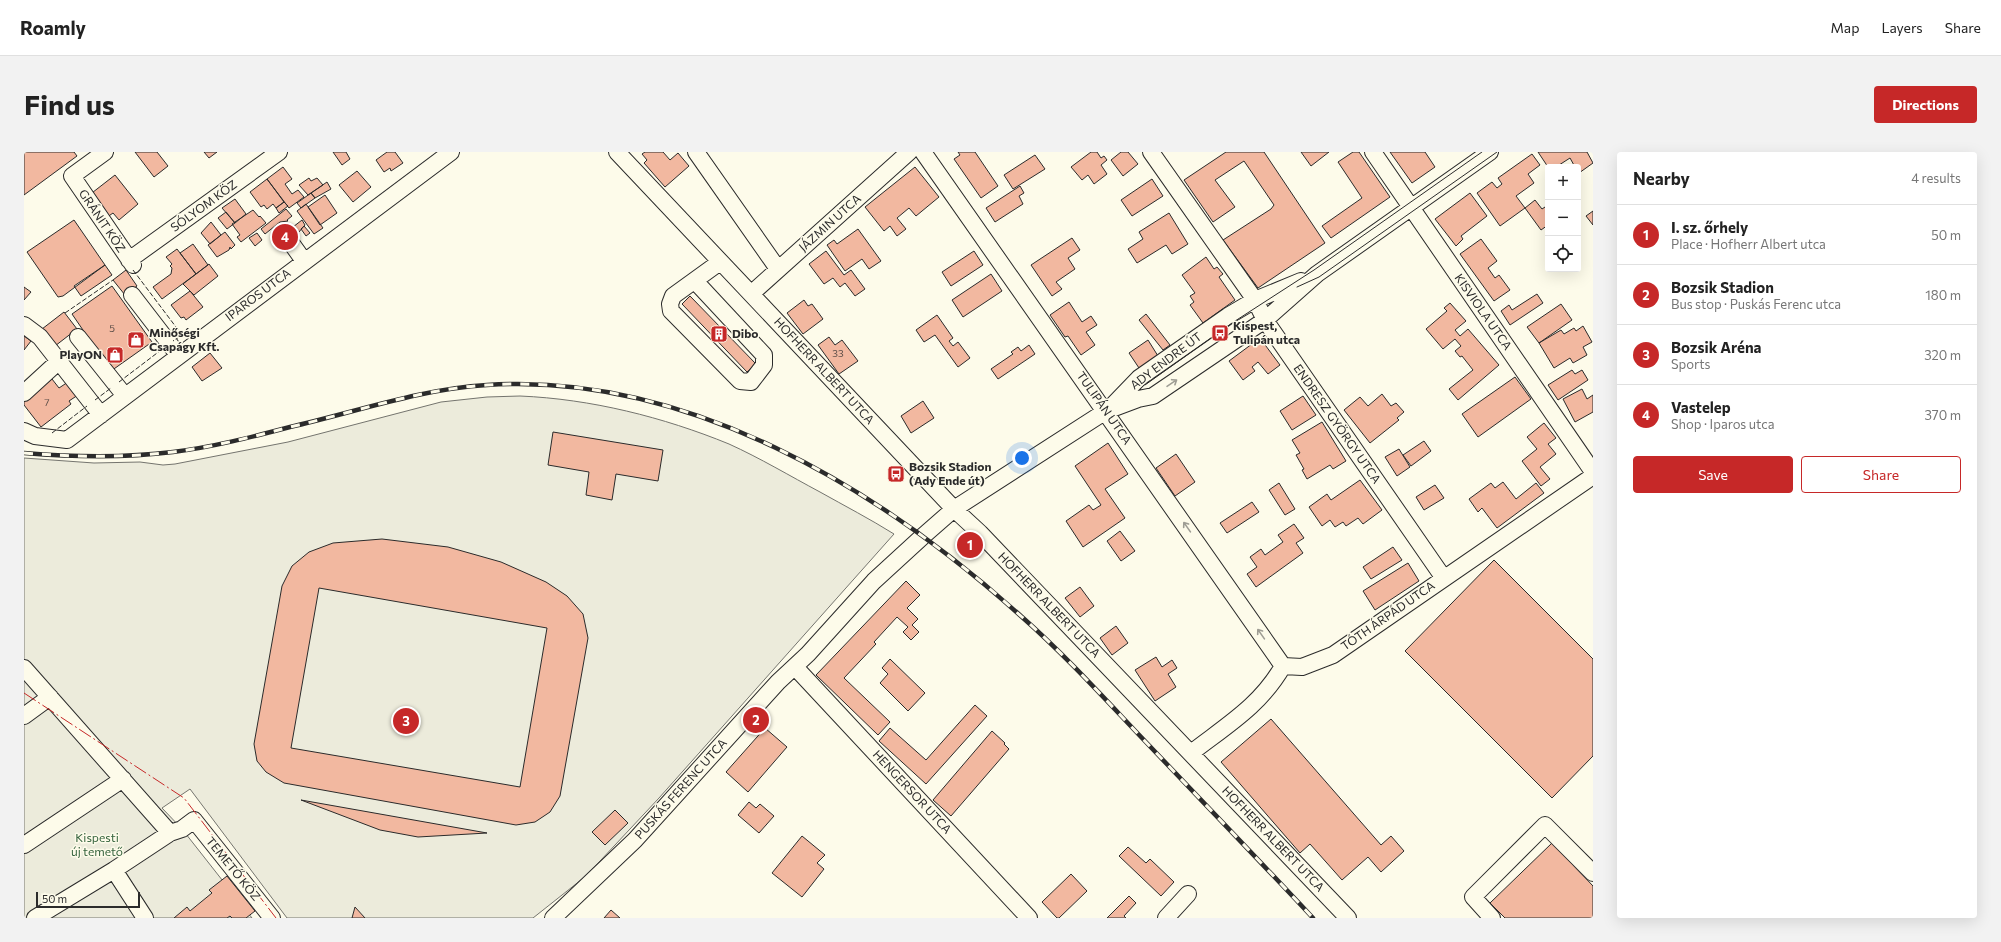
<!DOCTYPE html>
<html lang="en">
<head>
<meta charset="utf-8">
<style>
	:root { --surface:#fff; --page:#f2f2f2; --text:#222; --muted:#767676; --line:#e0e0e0; --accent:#c62828 }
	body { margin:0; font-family:Commissioner,sans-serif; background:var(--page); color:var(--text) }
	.controls { position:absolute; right:12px; top:12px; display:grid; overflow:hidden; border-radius:4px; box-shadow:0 4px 16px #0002 }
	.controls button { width:36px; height:36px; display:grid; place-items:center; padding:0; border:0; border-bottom:1px solid var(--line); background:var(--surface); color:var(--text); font:20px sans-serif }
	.scale { position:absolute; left:12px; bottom:10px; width:104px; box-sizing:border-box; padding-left:4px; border:2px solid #2b2b2b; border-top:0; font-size:11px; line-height:14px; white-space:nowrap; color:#2b2b2b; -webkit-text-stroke:3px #fdfbea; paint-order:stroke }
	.you { position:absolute; left:998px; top:306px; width:14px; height:14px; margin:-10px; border:3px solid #fff; border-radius:50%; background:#1a73e8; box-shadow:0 0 0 6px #1a73e833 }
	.badge { display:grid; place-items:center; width:26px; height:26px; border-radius:50%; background:var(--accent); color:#fff; font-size:13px; font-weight:700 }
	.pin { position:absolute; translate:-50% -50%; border:2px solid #fff; box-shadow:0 1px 4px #0006 }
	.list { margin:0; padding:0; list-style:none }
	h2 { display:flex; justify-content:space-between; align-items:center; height:52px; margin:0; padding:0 16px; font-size:17px }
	h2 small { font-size:13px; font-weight:400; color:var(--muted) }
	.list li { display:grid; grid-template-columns:26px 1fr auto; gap:12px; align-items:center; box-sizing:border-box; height:60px; padding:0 16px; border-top:1px solid var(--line) }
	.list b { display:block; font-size:15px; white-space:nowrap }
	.list p { margin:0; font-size:13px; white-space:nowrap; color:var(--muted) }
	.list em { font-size:13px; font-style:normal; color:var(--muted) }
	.actions { display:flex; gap:8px; padding:12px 16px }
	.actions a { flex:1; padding:9px 0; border:1px solid var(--accent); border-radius:4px; text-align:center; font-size:14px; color:var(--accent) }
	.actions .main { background:var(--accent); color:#fff }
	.icon { flex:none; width:22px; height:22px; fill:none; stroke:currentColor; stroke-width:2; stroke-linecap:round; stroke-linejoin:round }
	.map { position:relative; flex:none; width:1569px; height:766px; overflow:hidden; border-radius:4px }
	header { display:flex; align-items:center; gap:24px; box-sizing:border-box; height:56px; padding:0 20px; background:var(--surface); border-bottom:1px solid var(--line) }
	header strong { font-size:19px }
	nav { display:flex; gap:22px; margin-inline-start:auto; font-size:14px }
	.intro { display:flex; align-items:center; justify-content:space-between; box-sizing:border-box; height:96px; padding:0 24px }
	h1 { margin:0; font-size:28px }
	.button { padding:10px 18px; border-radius:4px; background:var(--accent); color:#fff; font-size:14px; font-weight:700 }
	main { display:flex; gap:24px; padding:0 24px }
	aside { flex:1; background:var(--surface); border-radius:4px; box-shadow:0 4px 16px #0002 }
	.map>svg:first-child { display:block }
	.green { fill:#ecebdb; stroke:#74746e }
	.building { fill:#f2b8a0; stroke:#2b2b2b; fill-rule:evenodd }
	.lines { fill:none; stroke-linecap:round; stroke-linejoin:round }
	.minor-casing { stroke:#2b2b2b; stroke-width:18 }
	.minor { stroke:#fdfbea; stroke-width:16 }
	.tram { stroke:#2b2b2b; stroke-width:1 }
	.rail-casing { stroke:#2b2b2b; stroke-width:4.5 }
	.rail { stroke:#fdfbea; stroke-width:3; stroke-dasharray:9; stroke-linecap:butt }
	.fence { stroke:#2b2b2b; stroke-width:1; stroke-dasharray:5 2; stroke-linecap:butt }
	.power { stroke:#c62828; stroke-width:1; stroke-dasharray:14 3 2 3; stroke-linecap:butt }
	.oneway { stroke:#9e9d94 }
	.labels { text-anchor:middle; stroke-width:3; stroke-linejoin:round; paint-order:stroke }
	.number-label { font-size:10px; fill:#5d4e48 }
	.street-label { font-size:12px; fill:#2b2b2b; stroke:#fdfbea }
	.poi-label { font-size:12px; font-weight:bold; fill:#2b2b2b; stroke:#fdfbea; text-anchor:start }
	.park-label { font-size:12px; fill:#34623c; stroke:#fdfbea }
</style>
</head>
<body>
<header>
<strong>Roamly</strong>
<nav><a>Map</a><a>Layers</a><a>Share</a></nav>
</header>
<div class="intro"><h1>Find us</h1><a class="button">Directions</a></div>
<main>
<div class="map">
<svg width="1569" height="766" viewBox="0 0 1569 766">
	<rect width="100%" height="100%" fill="#fdfbea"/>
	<path class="green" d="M496,244C567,247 639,265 705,292C736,306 766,324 796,340C821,354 846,367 870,382L635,646L562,724L509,766H263L166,637L138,656L158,677L228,766H0V306L70,311L116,310L139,313L151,312L264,290L417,250L463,245Z"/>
	<path class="building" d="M0,0H50L53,4L0,43Z
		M111,0H133L144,14L130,25Z
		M180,0H193L185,6Z
		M309,0H322L326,7L318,13Z
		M363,0H371L379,11L367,19L366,16L360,20L352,8Z
		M621,0H639L646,8L654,1L665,14L641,35L620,11L623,8L618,2Z
		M934,0H951L974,34L957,46L930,7L936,3Z
		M1067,0H1073L1077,6L1080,4L1083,8L1077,13L1083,22L1070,32L1064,23L1058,28L1047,15Z
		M1097,0H1104L1114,12L1099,24L1087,8Z
		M1202,0H1240L1301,91L1234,136L1199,88L1247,57L1250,53L1220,9L1191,28L1211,55L1189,70L1160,28Z
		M1277,0H1305L1287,14Z
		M1329,0H1335L1366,45L1307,86L1298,74L1338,46L1314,10Z
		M1366,0H1401L1411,15L1388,31Z
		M1514,0H1563L1569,11L1555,21L1554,15H1551L1546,6L1532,15H1524Z
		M1508,2L1516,13L1504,22L1510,31L1492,44L1501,56L1476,74L1453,41L1468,30L1473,36L1478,32L1474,26Z
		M1011,3L1021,17L989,37L980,23Z
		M259,15L268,27L261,32L268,42L274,38L280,45L265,56L243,27Z
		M891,15L915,45L892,64L885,56L873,66L882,77L873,84L866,74L860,79L841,55Z
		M333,19L347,35L329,50L315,33Z
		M91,23L114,52L95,68L89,61L82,66L64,44Z
		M285,26L287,29L293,26L299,33L284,43L275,33Z
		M243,27L260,50L252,56L249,52L243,57L240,53L237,55L226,40Z
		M1128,27L1139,44L1108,64L1097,48Z
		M303,30L307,37L291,46L287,41Z
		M996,34L1000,41L995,44L999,52L971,70L962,56Z
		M287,41L291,46L277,56L273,51Z
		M1446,41L1463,64L1437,84L1439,87L1432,94L1411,67Z
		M301,43L313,61L296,73L284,55Z
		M211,47L222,62L211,71L198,56Z
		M1511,48L1518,57L1521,55L1524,59V73L1517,78L1501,56Z
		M260,50L264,54L255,61L252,56Z
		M282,52L299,76L290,82L273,59Z
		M262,57L268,64L263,68L264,69L256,70L241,82L237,77Z
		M229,58L235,65L236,64L242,71L217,90L213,85L216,83L208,72Z
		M1569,59V73L1562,64Z
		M202,60L211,71L203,77L194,66Z
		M1145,61L1164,92L1148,102L1142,93L1113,111L1104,97L1119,87L1115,80Z
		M50,68L81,113L39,144L34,145L3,100Z
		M278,68L281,73L274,81L269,75Z
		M187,70L197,83L186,92L177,81Z
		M280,74L286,81L282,84L277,77Z
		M834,77L857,109L845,117L838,107L821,119L803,93L810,88L813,92Z
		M201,80L211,93L207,97L206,95L205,98L193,105L184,93Z
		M233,81L238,88L231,94L225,86Z
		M1048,86L1056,98L1044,106L1051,117L1032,130L1038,137L1028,144L1007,113Z
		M1457,87L1473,109L1464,116L1471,126L1475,123L1486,138L1470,149L1436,102Z
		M169,92L184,113L172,122L156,101Z
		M153,97L172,122L138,147L129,135L147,122L148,116L146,114L148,112L142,105Z
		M802,99L820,123L827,118L841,137L831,144L821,131L816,135L809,126L800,132L785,112Z
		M950,99L959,113L927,134L918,120Z
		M1182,105L1190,117L1193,115L1199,122L1195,125L1211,148L1179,171L1166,153L1170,150L1166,144L1171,141L1158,123Z
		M185,112L194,124L170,143L159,132Z
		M81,113L88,123L57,144L50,134Z
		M102,118L113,134L101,143L89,128Z
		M967,122L978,139L939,165L928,148Z
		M88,134L128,190L87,219L48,162Z
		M0,135L7,140L0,148Z
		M166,139L179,155L162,168L160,165L157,166L147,153Z
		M1513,142L1519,151L1486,173L1477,159L1485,153L1488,158Z
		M666,144L732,212L723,220L658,152Z
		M780,148L784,154L788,152L799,167L779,182L763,161Z
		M1045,150L1058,170L1067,164L1073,173L1062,180L1071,193L1057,203L1044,184L1041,185L1026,163Z
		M1426,151L1442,169L1431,178L1436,184L1444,177L1475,213L1434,248L1425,237L1449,218L1438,204L1436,205L1431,199L1437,194L1431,187L1419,197L1402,177L1423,159L1420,156Z
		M1537,152L1548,168L1515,191L1503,175Z
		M40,160L53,177L31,194L18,177Z
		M1122,162L1146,193L1139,198L1115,168Z
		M913,163L929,186L925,189L929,194L934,190L946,206L934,215L911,183L900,190L892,178Z
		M1559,174L1568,190L1559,195L1563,203L1549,211L1546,206L1530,216L1515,191L1537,178L1540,182L1550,176L1552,179Z
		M0,184L7,189L0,198Z
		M805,185L811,193L818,188L834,209L815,222L794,193Z
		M1236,186L1256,213L1244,222L1234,210L1228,215L1231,219L1219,228L1205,209Z
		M1124,188L1134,204L1115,216L1105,201Z
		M1005,193L1011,202L974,227L967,217L989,202L987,200L994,195L997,199Z
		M186,201L198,216L178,229L168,215Z
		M1548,218L1551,222L1558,218L1564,228L1534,248L1524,233Z
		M1491,225L1507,247L1454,285L1438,262Z
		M28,227L35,236L44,230L54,243L45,249L47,252L17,275L0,253V249Z
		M1558,237L1563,247L1569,243V260L1551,270L1539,247Z
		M1358,242L1367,254L1372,251L1380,260L1373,266L1375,268L1346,291L1320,258L1336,245L1344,254Z
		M1279,244L1292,263L1268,278L1256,259Z
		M899,249L910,266L887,281L877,264Z
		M1298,270L1322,309L1309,317L1306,313L1283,327L1278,318L1280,317L1272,303L1276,301L1268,288Z
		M1520,271L1532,286L1524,292L1532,302L1516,315L1526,327L1517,334L1498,309L1513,297L1503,285Z
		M529,280L639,298L634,329L592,322L588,348L562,343L565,320L524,313Z
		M1400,289L1407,299L1387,314L1379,303Z
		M1084,291L1104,322L1081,337L1101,366L1059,395L1042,369L1065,353L1069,358L1077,353L1051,314Z
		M1375,297L1386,315L1373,324L1361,305Z
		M1152,302L1171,330L1151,344L1132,316Z
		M1336,328L1358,358L1339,372L1334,366L1322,374L1319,370L1311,375L1306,368L1298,374L1285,355L1303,342L1307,348Z
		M1479,330L1492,347L1512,331L1520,341L1473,376L1458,356L1454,360L1445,347L1467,331L1471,336Z
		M1255,331L1271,357L1261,363L1245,338Z
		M1411,333L1420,346L1400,358L1392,345Z
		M1228,350L1235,360L1203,381L1196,371Z
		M1270,372L1280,386L1272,391L1279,401L1232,435L1223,422L1233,415L1226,405L1237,397L1241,403L1259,390L1254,383Z
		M1096,379L1111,399L1097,409L1083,389Z
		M945,384L955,394L947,403L936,392Z
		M358,387L424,395L477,410L522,430L543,444L559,462L564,486L536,644L526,660L511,670L492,673L260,631L242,620L233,609L230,592L258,434L268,414L285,400L309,391ZM295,436L523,476L496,635L267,596Z
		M1369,395L1378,408L1347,427L1339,415Z
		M1470,408L1569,507V604L1528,646L1381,499Z
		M1384,411L1395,429L1351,458L1339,439Z
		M882,429L896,443L883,456L894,467L888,473L895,480L887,488L879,480L884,475L873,465L850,490L852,492L820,526L866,570L854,583L792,523Z
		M1056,435L1070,454L1056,465L1041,446Z
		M1092,474L1104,491L1088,503L1076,486Z
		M1132,505L1138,515L1148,508L1153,516L1144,522L1152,535L1131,549L1111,518Z
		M866,507L901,541L884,559L856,531L864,522L858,516Z
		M951,553L963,564L902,632L855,589L866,576L902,608Z
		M1247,567L1357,693L1367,684L1380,699L1357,720L1344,705L1318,728L1286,692L1276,701L1197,610Z
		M741,576L763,595L724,640L702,620Z
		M968,579L981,591L980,592L985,597L927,664L909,648Z
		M277,648L463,681L394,685L356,678Z
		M725,650L732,656L736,652L750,664L735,681L714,663Z
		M591,658L604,671L581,693L568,680Z
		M778,684L801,703L793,711L800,717L778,745L748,721Z
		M1528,691L1569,734V766H1481L1466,751Z
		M1104,695L1122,711L1126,707L1150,730L1137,744L1095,704Z
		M1047,722L1063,739L1035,766H1033L1018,750Z
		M203,724L231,759L222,766H208L206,764L203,766H150L163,755L166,759L188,741L185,738Z
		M1105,744L1112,751L1100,764L1102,766H1083Z
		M331,755L341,766H328Z
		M587,758L596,766H580Z"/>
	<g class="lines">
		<g class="minor-casing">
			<path id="minor" d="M81,0L48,24L109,113
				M593,0L930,357L956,381L1324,766
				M672,0L754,117
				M899,0L1259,514
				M1127,0L1231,148L1241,168L1419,425
				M1349,0L1569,320
				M260,81L280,109
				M105,108L255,0
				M671,129L740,203V213L727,230L716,229L647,159L646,152L649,144L696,110
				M727,142L885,0
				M108,143L155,204
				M0,173L16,185L77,263
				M54,185L101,244
				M0,241L35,209
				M1088,254L1115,226L1204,164L1231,148L1277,129
				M0,279L11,284L43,288L427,0
				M1259,514L1278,515L1309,503L1569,324
				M771,515L1005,766
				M0,516L146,681
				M0,564L26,545
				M1167,601C1203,573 1236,554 1259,514
				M0,693L99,627
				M90,718L121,766
				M11,766L90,718L146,681L158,677L170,668L248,766
				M529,766L611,688L754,530L784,502L850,429L898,385L930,357L1082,259L1114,247L1129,244L1241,168L1293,122L1466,0
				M1142,766L1164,742
				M1468,766L1449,745L1521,673L1569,721"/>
		</g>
		<use href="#minor" class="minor"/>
		<path class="tram" d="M1273,135L1295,125L1473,0
			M1121,233L1208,171L1290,118L1458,0"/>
		<g class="rail-casing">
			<path id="rail" d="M0,301C50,305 100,306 149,300C189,295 228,285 266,275C332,260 396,237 463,233C662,220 855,336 998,465C1041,503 1080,546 1119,587C1176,647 1233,706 1289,766"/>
		</g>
		<use href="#rail" class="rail"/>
		<path class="fence" d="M109,118L158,183L149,189
			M41,161L89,128
			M95,230L141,195
			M71,248L87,236
			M28,281L63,254"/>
		<path class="power" d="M0,541L160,646L252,766"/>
	</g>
	<defs><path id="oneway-shaft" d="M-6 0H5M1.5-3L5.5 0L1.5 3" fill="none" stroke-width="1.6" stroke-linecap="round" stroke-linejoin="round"/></defs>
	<g class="oneway">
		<use href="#oneway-shaft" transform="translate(1148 231) rotate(-34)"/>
		<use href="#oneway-shaft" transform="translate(1163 375) rotate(-125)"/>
		<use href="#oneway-shaft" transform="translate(1237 482) rotate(-125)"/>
	</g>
	<defs>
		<g id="bus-square" transform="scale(0.9)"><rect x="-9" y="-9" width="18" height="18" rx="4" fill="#c62828" stroke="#fdfbea"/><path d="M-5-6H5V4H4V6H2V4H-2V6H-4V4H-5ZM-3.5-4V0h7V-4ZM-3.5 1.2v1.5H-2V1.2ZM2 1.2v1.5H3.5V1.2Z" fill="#fff"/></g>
		<g id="building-square" transform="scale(0.9)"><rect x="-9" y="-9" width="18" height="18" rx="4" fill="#c62828" stroke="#fdfbea"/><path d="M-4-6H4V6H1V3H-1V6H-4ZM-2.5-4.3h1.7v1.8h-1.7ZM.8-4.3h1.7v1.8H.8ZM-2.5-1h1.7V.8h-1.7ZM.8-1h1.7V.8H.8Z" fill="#fff"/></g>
		<g id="shop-square" transform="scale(0.9)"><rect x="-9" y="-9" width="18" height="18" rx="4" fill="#c62828" stroke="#fdfbea"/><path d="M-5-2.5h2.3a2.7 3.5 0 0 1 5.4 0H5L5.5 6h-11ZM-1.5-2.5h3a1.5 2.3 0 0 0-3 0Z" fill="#fff"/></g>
	</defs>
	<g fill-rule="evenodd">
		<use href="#bus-square" x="1196" y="181"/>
		<use href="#building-square" x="695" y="182"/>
		<use href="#shop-square" x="112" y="188"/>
		<use href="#shop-square" x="91" y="203"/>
		<use href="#bus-square" x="872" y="322"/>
	</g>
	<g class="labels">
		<g class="number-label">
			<text x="88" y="180">5</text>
			<text x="814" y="205">33</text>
			<text x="23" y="254">7</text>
		</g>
		<g class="street-label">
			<text transform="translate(180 54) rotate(-36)" y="4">SÓLYOM KÖZ</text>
			<text transform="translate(78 69) rotate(56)" y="4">GRÁNIT KÖZ</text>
			<text transform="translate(806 71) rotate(-42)" y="4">JÁZMIN UTCA</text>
			<text transform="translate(234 143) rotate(-37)" y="4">IPAROS UTCA</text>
			<text transform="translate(1459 160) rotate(55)" y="4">KISVIOLA UTCA</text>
			<text transform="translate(1142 209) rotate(-37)" y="4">ADY ENDRE ÚT</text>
			<text transform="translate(800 219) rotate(47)" y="4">HOFHERR ALBERT UTCA</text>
			<text transform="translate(1080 256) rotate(55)" y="4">TULIPÁN UTCA</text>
			<text transform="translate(1313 272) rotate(55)" y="4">ENDRESZ GYÖRGY UTCA</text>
			<text transform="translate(1025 453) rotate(46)" y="4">HOFHERR ALBERT UTCA</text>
			<text transform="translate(1364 464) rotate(-35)" y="4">TÓTH ÁRPÁD UTCA</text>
			<text transform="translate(657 637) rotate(-48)" y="4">PUSKÁS FERENC UTCA</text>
			<text transform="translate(888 640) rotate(47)" y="4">HENGERSOR UTCA</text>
			<text transform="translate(1249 687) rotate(46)" y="4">HOFHERR ALBERT UTCA</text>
			<text transform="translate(209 717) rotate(51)" y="4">TEMETŐ KÖZ</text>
		</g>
		<g class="poi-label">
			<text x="1209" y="178">Kispest,<tspan x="1209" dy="14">Tulipán utca</tspan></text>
			<text x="125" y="185">Minőségi<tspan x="125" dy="14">Csapágy Kft.</tspan></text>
			<text x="708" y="186">Dibo</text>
			<text x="78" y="207" text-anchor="end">PlayON</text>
			<text x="885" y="319">Bozsik Stadion<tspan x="885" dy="14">(Ady Ende út)</tspan></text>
		</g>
		<g class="park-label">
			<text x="73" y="690">Kispesti<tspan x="73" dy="14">új temető</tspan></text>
		</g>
	</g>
</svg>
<div class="controls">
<button>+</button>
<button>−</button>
<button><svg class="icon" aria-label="locate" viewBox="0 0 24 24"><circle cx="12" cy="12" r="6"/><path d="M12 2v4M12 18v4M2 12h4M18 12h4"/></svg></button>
</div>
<div class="scale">50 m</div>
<div class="you"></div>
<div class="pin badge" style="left:946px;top:393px">1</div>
<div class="pin badge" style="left:732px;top:568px">2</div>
<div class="pin badge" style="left:382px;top:569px">3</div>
<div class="pin badge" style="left:261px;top:85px">4</div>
</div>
<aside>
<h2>Nearby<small>4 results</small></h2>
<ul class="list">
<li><span class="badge">1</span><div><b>I. sz. őrhely</b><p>Place · Hofherr Albert utca</p></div><em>50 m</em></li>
<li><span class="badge">2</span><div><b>Bozsik Stadion</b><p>Bus stop · Puskás Ferenc utca</p></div><em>180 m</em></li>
<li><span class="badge">3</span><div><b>Bozsik Aréna</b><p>Sports</p></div><em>320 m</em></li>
<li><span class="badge">4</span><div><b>Vastelep</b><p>Shop · Iparos utca</p></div><em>370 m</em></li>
</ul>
<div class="actions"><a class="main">Save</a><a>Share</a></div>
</aside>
</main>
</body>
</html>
